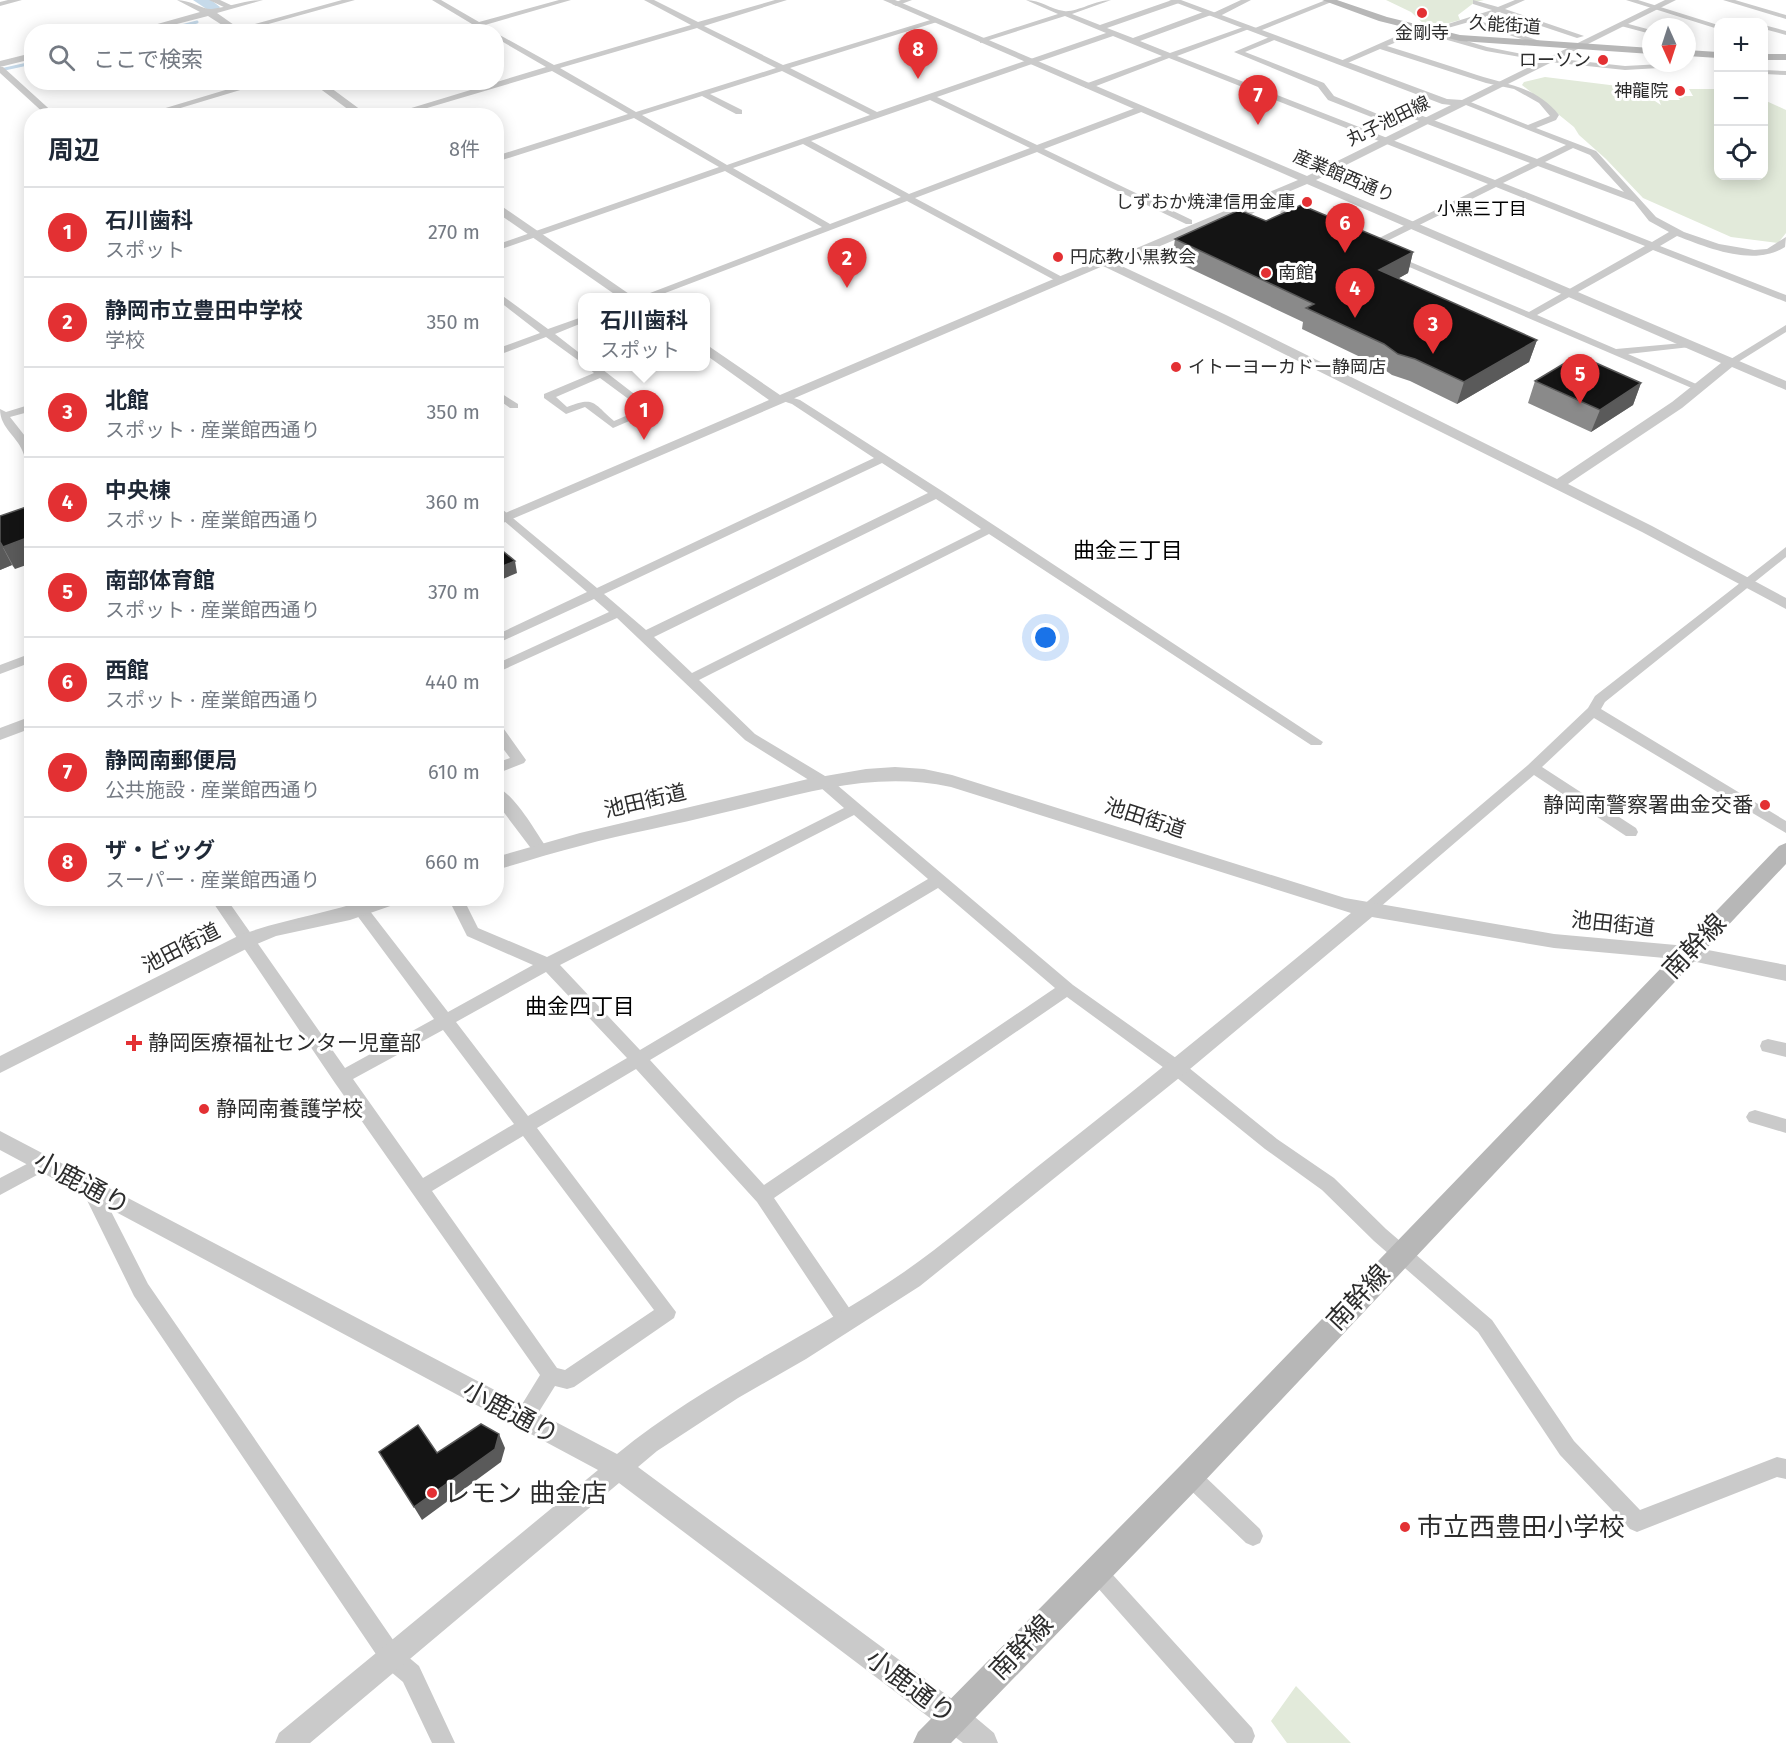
<!DOCTYPE html>
<html lang="ja">
<head>
<meta charset="utf-8">
<style>
	:root { --surface:#fff; --page:#f2f2f3; --text:#1f2937; --muted:#747a83; --line:#e0e1e3; --accent:#e33033 }
	body { margin:0; font-family:"Fira Sans","Noto Sans JP",sans-serif; background:var(--page); color:var(--text) }
	.controls { position:absolute; right:18px; top:18px; display:grid; overflow:hidden; border-radius:12px; box-shadow:0 3px 15px #0003 }
	.controls button { width:54px; height:54px; display:grid; place-items:center; padding:0; border:0; border-bottom:2px solid var(--line); background:var(--surface); color:var(--text); font:30px sans-serif }
	.compass { position:absolute; left:1642px; top:18px; width:54px; height:54px; border-radius:50%; background:var(--surface); box-shadow:0 3px 15px #0003; rotate:177deg }
	.you { position:absolute; left:1046px; top:638px; width:21px; height:21px; margin:-15px; border:4px solid #fff; border-radius:50%; background:#1a73e8; box-shadow:0 0 0 9px #1a73e833 }
	.badge { display:grid; place-items:center; width:39px; height:39px; border-radius:50%; background:var(--accent); color:#fff; font-size:20px; font-weight:700 }
	.pin { position:absolute; translate:-50% -50px; filter:drop-shadow(0 2px 3px #0008) }
	.pin::after { content:''; position:absolute; top:32px; width:21px; height:18px; background:inherit; clip-path:polygon(0 0,100% 0,50% 100%) }
	.popup { position:absolute; left:578px; top:293px; width:132px; height:78px; box-sizing:border-box; display:grid; place-content:center; border-radius:12px; background:var(--surface); filter:drop-shadow(0 2px 4px #0005); font-size:20px; white-space:nowrap; color:var(--muted) }
	.popup b { font-size:22px; color:var(--text) }
	.popup::after { content:''; position:absolute; left:50%; top:100%; margin-left:-12px; border:12px solid transparent; border-top-color:var(--surface) }
	.list { margin:0; padding:0; list-style:none }
	h2 { display:flex; justify-content:space-between; align-items:center; height:78px; margin:0; padding:0 24px; font-size:26px }
	h2 small { font-size:20px; font-weight:400; color:var(--muted) }
	.list li { display:grid; grid-template-columns:39px 1fr auto; gap:18px; align-items:center; box-sizing:border-box; height:90px; padding:0 24px; border-top:2px solid var(--line) }
	.list b { display:block; font-size:22px; white-space:nowrap }
	.list p { margin:0; font-size:20px; white-space:nowrap; color:var(--muted) }
	.list em { font-size:20px; font-style:normal; color:var(--muted) }
	.icon { flex:none; width:33px; height:33px; fill:none; stroke:currentColor; stroke-width:2; stroke-linecap:round; stroke-linejoin:round }
	.map { position:relative; flex:none; width:1786px; height:1743px; overflow:hidden }
	.search { position:absolute; background:var(--surface); box-shadow:0 3px 15px #0003; left:24px; top:24px; width:480px; height:66px; display:flex; align-items:center; gap:15px; box-sizing:border-box; padding:0 21px; border-radius:24px; color:var(--muted); font-size:22px }
	.panel { position:absolute; background:var(--surface); box-shadow:0 3px 15px #0003; left:24px; top:108px; width:480px; height:798px; border-radius:24px }
	.map>svg:first-child { display:block }
	.green { fill:#e2eada }
	.lines { fill:none; stroke-linecap:round; stroke-linejoin:round }
	.stream { stroke:#c6daea; stroke-width:3 }
	.river { fill:#c6daea; fill-rule:evenodd }
	.minor { fill:#cacaca; fill-rule:evenodd }
	.tertiary { fill:#cacaca; fill-rule:evenodd }
	.secondary { fill:#b7b7b7; fill-rule:evenodd }
	.wall { fill:#8a8a8a }
	.shaded-wall { fill:#5a5a5a }
	.building { fill:#141414; stroke:#5a5a5a; stroke-width:1.5 }
	.poi-dot { fill:#e33033; stroke:#fff; stroke-width:2 }
	.labels { text-anchor:middle; stroke-width:6; stroke-linejoin:round; paint-order:stroke }
	.far-street-label { font-size:18px; fill:#2d2d2d; stroke:#fff }
	.far-poi-label { font-size:18px; fill:#2d2d2d; stroke:#fff; text-anchor:end }
	.far-neighbourhood-label { font-size:18px; fill:#000; stroke:#fff }
	.street-label { font-size:21px; fill:#2d2d2d; stroke:#fff }
	.poi-label { font-size:21px; fill:#2d2d2d; stroke:#fff; text-anchor:start }
	.neighbourhood-label { font-size:22px; fill:#000; stroke:#fff }
	.near-street-label { font-size:26px; fill:#2d2d2d; stroke:#fff }
	.near-poi-label { font-size:26px; fill:#2d2d2d; stroke:#fff; text-anchor:start }
</style>
</head>
<body>
<div class="map">
<svg width="1786" height="1743" viewBox="0 0 1786 1743">
	<rect width="100%" height="100%" fill="#fff"/>
	<path class="green" d="M1386,0H1484L1475,2L1458,15L1460,20L1431,28L1425,25L1411,12Z
		M1545,77L1626,87L1643,93L1661,105L1659,100H1680L1677,96H1693L1689,89H1718V176H1764V100L1786,110V233L1778,243L1731,237L1643,198L1606,159L1579,135L1574,127L1522,85L1524,82Z
		M1296,1686L1351,1743H1287L1271,1721Z"/>
	<g class="lines">
		<path class="stream" d="M158,32L197,22
			M0,70L32,63"/>
		<path class="river" d="M193,0H211L220,7L218,10H208Z"/>
		<path class="minor" d="M8,0H22L0,6V2Z
			M209,0H220L235,7L228,9Z
			M342,0H355L240,32H226Z
			M432,0H441L479,22L559,0H571L485,25L486,29C473,29 461,32 448,32L472,24Z
			M644,0H654L698,22L775,0H787L704,26L783,65L937,18V22L790,68L877,112L1106,33L1065,16L980,43V39L1058,14L1026,0C1041,0 1050,9 1064,11C1075,13 1096,0 1111,0L1072,14L1100,25L1172,0H1179V3L1107,28L1133,38L1206,11L1213,13L1241,0H1251L1218,17L1211,15L1140,41L1170,53L1249,25V29L1177,56L1495,180L1530,163L1414,119V115H1420L1537,159L1566,145L1461,103L1468,101L1528,125L1550,116L1539,103L1514,89L1486,83L1380,49L1343,65L1336,63L1417,27H1423V31L1387,46C1417,55 1447,65 1477,75C1508,85 1537,87 1559,115L1556,120L1536,128L1596,151L1656,217L1684,232L1719,244L1754,250L1767,249L1786,237L1785,247C1754,267 1708,248 1677,236L1660,246L1786,295V302L1653,250L1537,315L1616,349L1694,342L1695,344L1690,347L1628,354L1703,387L1702,389H1694L1386,257L1394,255L1529,312L1645,246L1496,187L1371,249H1365V245L1488,184L1169,58L1091,88H1085V84L1162,56L1113,36L937,97L1037,145L1138,107H1144V111L1044,149L1192,220V224H1186L1037,152L915,198L1064,278V282H1058L907,201L652,298H637L822,227L725,171L496,251V245L719,167L634,118L496,162V156L628,114L552,71L400,116H385L546,67L496,38V33L554,65L691,25ZM697,28L776,68L636,112L560,68ZM782,71L870,115L727,165L642,115L702,96L736,114H742V110L710,94ZM930,100L1030,148L909,194L811,141ZM803,144L901,197L830,224L733,168ZM1573,148L1590,155L1624,192L1545,162ZM1538,166L1634,202L1649,221L1669,232L1652,242L1503,183Z
			M901,0H912L896,6L892,4Z
			M1326,0L1334,1L1257,32L1250,30Z
			M1473,0L1498,7L1515,0H1525L1505,9L1584,36L1577,38L1499,12L1477,20L1543,42V46L1469,22L1430,33L1426,31L1492,10L1473,4Z
			M1626,0H1638L1718,25V29Z
			M1723,0H1735L1786,15V19Z
			M1621,22L1651,30V34L1621,26Z
			M1764,25L1786,31V35L1764,29Z
			M1440,33L1487,47L1542,58L1538,60L1486,51L1437,37V33Z
			M1272,36L1279,38L1245,52L1324,83L1334,96L1404,125L1397,127L1328,100L1318,87L1234,52Z
			M1552,58L1625,66L1680,63V65L1676,67L1625,70L1549,62L1548,60Z
			M0,67H3L57,116H47L0,73Z
			M1764,70L1786,71V75L1764,74Z
			M252,82H267L154,116H139Z
			M1260,198L1306,217L1308,219L1300,221L1262,205C1257,214 1231,226 1222,221L1252,206Z
			M496,291L548,329L582,317V323L555,334L582,355V363L546,337L496,356V349L540,333L496,299Z
			M1786,325V332L1735,364L1726,362Z
			M32,364V375L24,368Z
			M586,366H598L655,410L613,428L585,407L566,414L544,398V394L594,373ZM600,378L642,409L614,421C593,403 595,396 567,407L556,397Z
			M496,390L518,404V408H510L496,398Z
			M784,395L800,400L942,491L1323,742L1321,745H1311L989,534L699,680L755,734L830,779L1073,985L1183,1063L1277,1139L1334,1178L1386,1229L1492,1320L1574,1441L1640,1510L1777,1457L1786,1459V1479L1777,1477L1637,1532L1630,1529L1560,1455L1478,1332L1374,1241L1322,1190L1265,1149L1171,1073L1067,997L774,1198L854,1315L856,1321L854,1327L847,1330L840,1327L757,1202L636,1069L537,1128L676,1312L674,1318L574,1387L567,1389L555,1386L530,1426L523,1429L516,1426L513,1419L540,1375L335,1083L210,898H226L345,1068L434,1019L356,914L353,910L356,906H366L448,1012L533,965L467,936L448,898H463L478,928L547,957L844,808L820,787L745,740L617,618L496,673V664L609,612L594,599L496,644V635L587,592L496,514V504L597,588L874,458L792,404L780,400V396ZM882,463L928,493L646,630L604,594ZM936,499L981,529L692,673L654,637ZM854,815L928,879L640,1050L560,965ZM938,888L1055,988L764,1185L650,1060ZM546,972L627,1058L528,1116L456,1022ZM443,1030L514,1124L423,1178L353,1079ZM523,1136L654,1310L565,1370L557,1368L432,1191Z
			M32,404V411L10,417L32,445V461L24,455C19,437 0,429 0,409L6,412Z
			M1786,547V557L1605,702L1601,709L1786,821V833L1594,718L1542,767L1636,828L1638,832L1636,836H1626L1534,775L1372,914H1362L1359,910L1362,906L1528,765L1588,708L1595,696Z
			M32,653V662L0,674V665Z
			M496,723L501,725L526,760L524,763L496,774V763L510,758L496,739Z
			M496,787C513,792 536,832 546,847L548,851L546,855H536L496,802Z
			M1768,1039L1786,1043V1057L1762,1051L1760,1046L1762,1041Z
			M1755,1110L1786,1119V1133L1749,1122L1746,1117L1749,1112Z
			M44,1155L50,1158L53,1163L50,1168L0,1195V1178Z
			M89,1178L95,1180L148,1284L400,1650L419,1666L455,1743H432L403,1682L384,1666L134,1296L80,1186L83,1180Z
			M1190,1466L1197,1469L1260,1529L1263,1536L1260,1543L1253,1546L1246,1543L1183,1483L1180,1476L1183,1469Z
			M1096,1560L1103,1564L1252,1728L1255,1736L1252,1743H1235L1089,1578L1085,1571L1089,1564Z"/>
		<path class="tertiary" d="M177,0C190,0 204,10 212,9C230,7 245,0 263,0L217,13L244,32H233L208,16L146,32H129L200,12Z
			M883,0H895L1307,176L1451,105L1442,104L1169,0H1181L1447,99L1462,100L1665,0H1676L1316,180L1786,381V390L1732,367L1682,408L1568,484L1652,526L1786,598V609L1642,532L1218,321L1103,266L496,526V517L769,400L706,355V346L710,347L780,395L1063,275L1110,256L1125,253L1298,180ZM1307,184L1721,363L1672,402L1557,479L1226,315L1113,262L1132,258Z
			M32,53V59L0,67V61Z
			M311,82H323L369,116H357Z
			M496,204L500,205L635,298H620L496,212Z
			M32,716V728L0,740V728Z
			M895,767L924,769L952,775L1345,898L1554,934L1687,946L1786,965V981L1687,960L1554,948L1372,917L1184,1074L920,1286L806,1359L738,1398L657,1451L638,1467L963,1707L994,1733L998,1743H963L619,1483L310,1743H275L279,1733L598,1470L0,1150V1131L617,1454C704,1382 811,1336 904,1272C950,1240 993,1202 1037,1167C1143,1084 1247,999 1351,913L951,787C869,770 801,795 722,813C675,825 627,833 580,846C552,853 524,862 496,870V857L580,833L808,779L866,769Z
			M371,898H402L399,903L350,920L276,936L252,946L0,1073V1056L238,936C282,919 327,914 371,898Z"/>
		<path class="secondary" d="M1322,0H1337L1387,17L1460,35L1651,48V54L1460,41L1379,21Z
			M1687,50L1718,52V58L1687,56Z
			M1764,54H1786V60H1764Z
			M1786,843V864L1200,1486L951,1743H913L918,1732L1180,1466L1779,846Z"/>
	</g>
	<path class="wall" d="M1266,221L1413,252L1408,273L1397,279L1537,340L1529,362L1457,404L1410,381L1392,375L1379,366L1302,329L1303,322L1172,260L1175,239Z
		M1535,381L1641,383L1633,405L1591,432L1528,403Z
		M0,516L15,569L12,565L0,570Z"/>
	<path class="shaded-wall" d="M1413,252L1408,273L1374,292L1379,270Z
		M1537,340L1529,362L1457,404L1464,382Z
		M1641,383L1633,405L1591,432L1600,410Z
		M32,536V563L15,569L3,547Z
		M0,542L12,565L0,570Z
		M515,561L517,573L496,582V569Z
		M499,1434L505,1448L501,1462L422,1520L414,1507Z"/>
	<path class="building" d="M1301,205L1413,252L1379,270L1537,340L1464,382L1415,359L1398,354L1384,344L1306,308L1314,304L1175,239L1239,210L1266,221Z
		M1578,355L1641,383L1600,410L1535,381Z
		M32,505V536L3,547L0,542V516Z
		M504,552L515,561L496,569V555Z
		M481,1424L499,1434L495,1449L414,1507L379,1452L418,1425L437,1453Z"/>
	<g class="poi-dot">
		<circle cx="1422" cy="13" r="6"/>
		<circle cx="1603" cy="60" r="6"/>
		<circle cx="1680" cy="91" r="6"/>
		<circle cx="1307" cy="202" r="6"/>
		<circle cx="1058" cy="257" r="6"/>
		<circle cx="1266" cy="273" r="6"/>
		<circle cx="1176" cy="367" r="6"/>
		<circle cx="1765" cy="805" r="6"/>
		<path d="M131 1034h6v6h6v6h-6v6h-6v-6h-6v-6h6z"/>
		<circle cx="204" cy="1109" r="6"/>
		<circle cx="432" cy="1493" r="6"/>
		<circle cx="1405" cy="1527" r="6"/>
	</g>
	<g class="labels">
		<g class="far-street-label">
			<text transform="translate(1505 25) rotate(4)" y="6">久能街道</text>
			<text transform="translate(1388 121) rotate(-26)" y="6">丸子池田線</text>
			<text transform="translate(1344 176) rotate(23)" y="6">産業館西通り</text>
		</g>
		<g class="far-poi-label">
			<text x="1422" y="39" text-anchor="middle">金剛寺</text>
			<text x="1591" y="66">ローソン</text>
			<text x="1668" y="97">神龍院</text>
			<text x="1295" y="208">しずおか焼津信用金庫</text>
			<text x="1070" y="263" text-anchor="start">円応教小黒教会</text>
			<text x="1278" y="279" text-anchor="start">南館</text>
			<text x="1188" y="373" text-anchor="start">イトーヨーカドー静岡店</text>
		</g>
		<g class="far-neighbourhood-label">
			<text x="1482" y="215">小黒三丁目</text>
		</g>
		<g class="street-label">
			<text transform="translate(645 801) rotate(-13)" y="7">池田街道</text>
			<text transform="translate(1145 818) rotate(18)" y="7">池田街道</text>
			<text transform="translate(1613 924) rotate(6)" y="7">池田街道</text>
			<text transform="translate(181 948) rotate(-27)" y="7">池田街道</text>
		</g>
		<g class="poi-label">
			<text x="1753" y="812" text-anchor="end">静岡南警察署曲金交番</text>
			<text x="148" y="1050">静岡医療福祉センター児童部</text>
			<text x="216" y="1116">静岡南養護学校</text>
		</g>
		<g class="neighbourhood-label">
			<text x="1128" y="558">曲金三丁目</text>
			<text x="580" y="1014">曲金四丁目</text>
		</g>
		<g class="near-street-label">
			<text transform="translate(1694 946) rotate(-46)" y="9">南幹線</text>
			<text transform="translate(82 1183) rotate(28)" y="9">小鹿通り</text>
			<text transform="translate(1358 1297) rotate(-47)" y="9">南幹線</text>
			<text transform="translate(511 1412) rotate(28)" y="9">小鹿通り</text>
			<text transform="translate(1021 1647) rotate(-46)" y="9">南幹線</text>
			<text transform="translate(911 1686) rotate(37)" y="9">小鹿通り</text>
		</g>
		<g class="near-poi-label">
			<text x="444" y="1502">レモン 曲金店</text>
			<text x="1417" y="1536">市立西豊田小学校</text>
		</g>
	</g>
</svg>
<div class="controls">
<button>+</button>
<button>−</button>
<button><svg class="icon" aria-label="locate" viewBox="0 0 24 24"><circle cx="12" cy="12" r="6"/><path d="M12 2v4M12 18v4M2 12h4M18 12h4"/></svg></button>
</div>
<svg class="compass" viewBox="-18 -18 36 36"><path d="M0-13l5 13h-10z" fill="#e53935"/><path d="M0 13l5-13h-10z" fill="#747a83"/></svg>
<div class="you"></div>
<div class="pin badge" style="left:644px;top:440px">1</div>
<div class="popup"><b>石川歯科</b>スポット</div>
<div class="pin badge" style="left:847px;top:288px">2</div>
<div class="pin badge" style="left:1433px;top:354px">3</div>
<div class="pin badge" style="left:1355px;top:318px">4</div>
<div class="pin badge" style="left:1580px;top:404px">5</div>
<div class="pin badge" style="left:1345px;top:253px">6</div>
<div class="pin badge" style="left:1258px;top:125px">7</div>
<div class="pin badge" style="left:918px;top:79px">8</div>
<div class="search"><svg class="icon" aria-label="search" viewBox="0 0 24 24"><circle cx="10" cy="10" r="6"/><path d="M15 15l6 6"/></svg>ここで検索</div>
<section class="panel">
<h2>周辺<small>8件</small></h2>
<ul class="list">
<li><span class="badge">1</span><div><b>石川歯科</b><p>スポット</p></div><em>270 m</em></li>
<li><span class="badge">2</span><div><b>静岡市立豊田中学校</b><p>学校</p></div><em>350 m</em></li>
<li><span class="badge">3</span><div><b>北館</b><p>スポット · 産業館西通り</p></div><em>350 m</em></li>
<li><span class="badge">4</span><div><b>中央棟</b><p>スポット · 産業館西通り</p></div><em>360 m</em></li>
<li><span class="badge">5</span><div><b>南部体育館</b><p>スポット · 産業館西通り</p></div><em>370 m</em></li>
<li><span class="badge">6</span><div><b>西館</b><p>スポット · 産業館西通り</p></div><em>440 m</em></li>
<li><span class="badge">7</span><div><b>静岡南郵便局</b><p>公共施設 · 産業館西通り</p></div><em>610 m</em></li>
<li><span class="badge">8</span><div><b>ザ・ビッグ</b><p>スーパー · 産業館西通り</p></div><em>660 m</em></li>
</ul>
</section>
</div>
</body>
</html>
